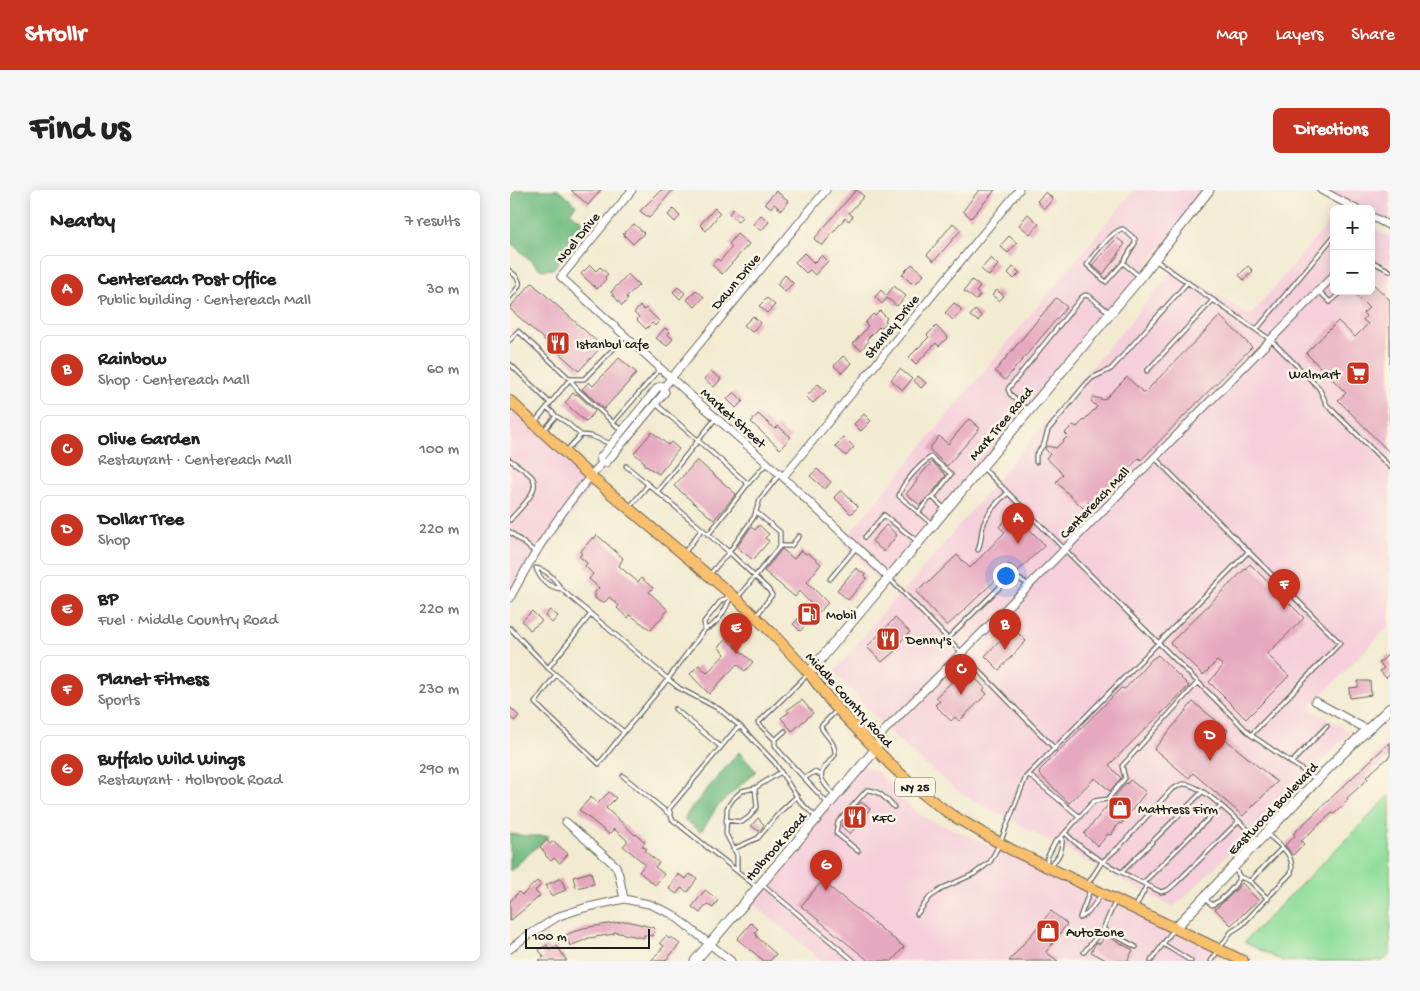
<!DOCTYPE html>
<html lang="en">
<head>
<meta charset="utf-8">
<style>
	:root { --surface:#fff; --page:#f6f6f6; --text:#222; --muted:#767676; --line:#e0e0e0; --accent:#c8321e }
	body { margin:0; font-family:"Gochi Hand",sans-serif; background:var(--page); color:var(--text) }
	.controls { position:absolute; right:15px; top:15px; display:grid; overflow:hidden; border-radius:8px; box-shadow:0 2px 12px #0003 }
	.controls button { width:45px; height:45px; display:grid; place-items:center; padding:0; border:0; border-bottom:1px solid var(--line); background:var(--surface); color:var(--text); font:25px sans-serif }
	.scale { position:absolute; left:15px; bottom:12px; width:125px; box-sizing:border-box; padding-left:5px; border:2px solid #1c1c1c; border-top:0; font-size:14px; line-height:18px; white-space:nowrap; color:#1c1c1c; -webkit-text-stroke:4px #fcf5e5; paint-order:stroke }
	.you { position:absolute; left:495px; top:385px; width:18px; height:18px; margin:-12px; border:4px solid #fff; border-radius:50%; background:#1a73e8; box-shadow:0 0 0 8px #1a73e833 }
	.badge { display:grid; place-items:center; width:32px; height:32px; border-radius:50%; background:var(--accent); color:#fff; font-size:16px; font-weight:700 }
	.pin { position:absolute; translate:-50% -41px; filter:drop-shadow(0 1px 2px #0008) }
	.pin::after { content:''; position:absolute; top:26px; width:18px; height:15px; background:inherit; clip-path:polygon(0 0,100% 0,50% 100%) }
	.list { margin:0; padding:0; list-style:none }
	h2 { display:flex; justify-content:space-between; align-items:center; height:65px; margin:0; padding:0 20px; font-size:21px }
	h2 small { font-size:16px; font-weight:400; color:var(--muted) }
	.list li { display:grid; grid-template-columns:32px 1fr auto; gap:15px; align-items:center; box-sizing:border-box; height:70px; margin:0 10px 10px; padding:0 10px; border:1px solid var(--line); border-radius:8px }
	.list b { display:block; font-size:19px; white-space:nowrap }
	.list p { margin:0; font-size:16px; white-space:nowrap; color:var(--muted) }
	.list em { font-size:16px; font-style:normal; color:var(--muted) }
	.map { position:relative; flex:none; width:880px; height:771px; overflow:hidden; border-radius:8px }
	header { display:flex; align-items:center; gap:30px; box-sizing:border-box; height:70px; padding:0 25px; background:var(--accent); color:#fff }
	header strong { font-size:24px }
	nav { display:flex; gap:28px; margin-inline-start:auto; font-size:18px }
	.intro { display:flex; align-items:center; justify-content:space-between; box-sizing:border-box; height:120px; padding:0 30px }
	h1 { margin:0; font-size:35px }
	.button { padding:12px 22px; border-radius:8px; background:var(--accent); color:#fff; font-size:18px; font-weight:700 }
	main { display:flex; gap:30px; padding:0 30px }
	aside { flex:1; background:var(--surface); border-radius:8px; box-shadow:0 2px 12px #0003 }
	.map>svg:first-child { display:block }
	.built { fill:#f5cfdb }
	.green { fill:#92df9d; stroke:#577e5c }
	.forest { fill:#75be84; stroke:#486d50 }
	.building { fill:#e6a8c0 }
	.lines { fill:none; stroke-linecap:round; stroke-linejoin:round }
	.service-casing { stroke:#67645b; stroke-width:5.5 }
	.minor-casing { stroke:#67645b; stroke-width:9 }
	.tertiary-casing { stroke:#67645b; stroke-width:11 }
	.primary-casing { stroke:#67645b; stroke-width:12 }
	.service { stroke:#fff; stroke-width:3 }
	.minor { stroke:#fff; stroke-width:7 }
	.tertiary { stroke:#fff; stroke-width:9 }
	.primary { stroke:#f8bf6c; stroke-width:10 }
	.labels { text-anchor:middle; stroke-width:5; stroke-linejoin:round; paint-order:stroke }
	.shield { fill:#fcf5e5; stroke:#5f5d58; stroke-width:1 }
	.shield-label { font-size:12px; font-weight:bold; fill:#1c1c1c }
	.street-label { font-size:14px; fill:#1c1c1c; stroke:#fcf5e5 }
	.poi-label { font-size:14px; fill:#1c1c1c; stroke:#fcf5e5; text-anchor:start }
</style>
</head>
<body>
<header>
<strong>Strollr</strong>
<nav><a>Map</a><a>Layers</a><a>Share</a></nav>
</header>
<div class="intro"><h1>Find us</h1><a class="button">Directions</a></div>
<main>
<aside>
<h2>Nearby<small>7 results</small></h2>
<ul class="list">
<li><span class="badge">A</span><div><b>Centereach Post Office</b><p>Public building · Centereach Mall</p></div><em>30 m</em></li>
<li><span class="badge">B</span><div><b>Rainbow</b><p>Shop · Centereach Mall</p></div><em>60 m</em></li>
<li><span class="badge">C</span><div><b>Olive Garden</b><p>Restaurant · Centereach Mall</p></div><em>100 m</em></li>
<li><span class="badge">D</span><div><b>Dollar Tree</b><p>Shop</p></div><em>220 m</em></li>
<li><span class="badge">E</span><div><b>BP</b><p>Fuel · Middle Country Road</p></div><em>220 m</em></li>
<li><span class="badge">F</span><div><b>Planet Fitness</b><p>Sports</p></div><em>230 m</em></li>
<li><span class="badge">G</span><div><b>Buffalo Wild Wings</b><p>Restaurant · Holbrook Road</p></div><em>290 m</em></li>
</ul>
</aside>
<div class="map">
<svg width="880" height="771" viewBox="0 0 880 771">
	<rect width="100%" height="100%" fill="#fcf5e5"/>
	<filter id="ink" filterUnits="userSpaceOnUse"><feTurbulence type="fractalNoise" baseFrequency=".02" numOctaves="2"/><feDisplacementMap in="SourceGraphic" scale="10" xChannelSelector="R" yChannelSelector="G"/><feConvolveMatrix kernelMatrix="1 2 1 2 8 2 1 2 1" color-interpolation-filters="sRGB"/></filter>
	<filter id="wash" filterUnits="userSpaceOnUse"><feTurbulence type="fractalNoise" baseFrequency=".0096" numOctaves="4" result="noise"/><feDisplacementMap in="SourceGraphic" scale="20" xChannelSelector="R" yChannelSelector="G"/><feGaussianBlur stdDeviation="1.12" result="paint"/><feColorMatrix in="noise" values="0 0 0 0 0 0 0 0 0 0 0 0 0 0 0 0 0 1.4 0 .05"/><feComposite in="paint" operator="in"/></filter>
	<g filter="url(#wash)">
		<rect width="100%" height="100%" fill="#f2ebd1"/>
		<path class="built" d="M624,0H699L372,395L332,350L340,343Z
			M811,0H880V36L861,26V19H846Z
			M824,26V101H861V37L880,47V435L799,518L841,542L675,707L663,717L452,604L418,577L384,546L324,482L386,407L400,394L665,78L740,126Z
			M0,215L73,285L82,295L0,413Z
			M352,575L368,582L401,618L413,627L577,695L713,761L705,771H312L242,713L277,663Z"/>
		<path class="green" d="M880,605V764L873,771H773L734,752Z"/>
		<path class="forest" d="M0,0H49L66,15L60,22L78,36L43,79L31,80L0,52Z
			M229,562L246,581L207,617L191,642L174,629L181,618Z
			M0,644L18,646H39L0,681Z"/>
		<g id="blocks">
			<path class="building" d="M61,0H91L78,15Z
				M151,0H163L139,28L130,21Z
				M346,0L354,6L339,23L343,26L339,31L335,28L312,56L304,49Z
				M469,0H485L461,28L453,21Z
				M266,1L279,11L271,20L264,14L261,18L255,13Z
				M536,2L543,9L534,19L527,11Z
				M205,18L210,23L196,41L190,35Z
				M163,19L170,26L165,32L158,25Z
				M223,19L232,27L228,32L219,24Z
				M518,24L529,34L520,44L509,35Z
				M251,25L259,32L251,41L243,34Z
				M443,33L451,40L424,71L417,65Z
				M124,34L134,43L123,54L113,44Z
				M227,44L239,54L212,84L202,75L207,69L210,71L222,57L219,54Z
				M499,46L507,53L498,63L490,56Z
				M607,48L615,54L608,63L609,64L593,84L582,75Z
				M294,63L304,73L312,65L318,71L305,85L300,80L296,83L285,72Z
				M481,68L488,75L479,86L471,79Z
				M402,74L414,85L405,94L403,92L401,93L392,84Z
				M80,75L86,81L90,77L98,84L95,87L96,89L87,99L71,84Z
				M738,76L743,81L734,90L729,85Z
				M503,77L510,83L504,89L498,83Z
				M118,84L129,95L116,107L118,109L112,116L101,102Z
				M275,85L283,93L275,102L267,94Z
				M462,90L470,97L466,102L470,105L466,110L454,101Z
				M861,92L880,110V263L828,210L836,203L796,163L828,131L845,147L858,134L853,130L856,126L853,123L859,118L842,101H861Z
				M22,93L92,156L69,181L0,119V117Z
				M384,96L396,106L387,116L377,108L372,114L365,107L371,100L376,106Z
				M168,97L175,103L170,109L163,102Z
				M186,100L194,107L185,117L177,110Z
				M487,100L494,106L489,111L482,105Z
				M257,108L265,115L257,123L249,116Z
				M546,108L557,117L495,190L485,181Z
				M444,113L452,120L443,130L435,123Z
				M130,116L134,120L136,118L149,131L145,136L142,133L136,139L127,130L129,127L124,123Z
				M465,120L472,126L468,131L460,126Z
				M370,121L377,128L375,131L377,132L370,139L369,137L357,149L359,151L351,160L343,154L358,136L355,133L363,124L365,126Z
				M243,126L250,133L242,142L234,135Z
				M710,126L742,157L631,270L629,268L583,315L579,312L573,318L546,292L553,284L536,268L540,264L535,259L537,256L546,258L558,246L555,243L563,235L567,237L587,217L581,211L584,207L594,210L617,187L634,203Z
				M426,136L438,147L429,156L426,153L406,174L399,167L419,147L417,145Z
				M155,138L160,142L158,144L163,149L157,156L146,148Z
				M333,166L341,173L332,183L324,176Z
				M109,168L127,183L94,219L72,199L79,192L83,196Z
				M390,179L402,189L393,200L381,190Z
				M201,181L211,189L204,197L194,189Z
				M408,186L416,193L411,198L404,191Z
				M308,194L316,201L303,213L296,207Z
				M224,202L233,211L226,218L217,209Z
				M63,203L66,205L67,204L85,221L76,232L55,213Z
				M248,224L265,239L268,236L281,247L270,259L241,232Z
				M354,224L361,231L351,241L344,234Z
				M459,229L470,238L437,276L419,259L429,246L438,254Z
				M142,242L158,255L161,252L169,259L149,284L134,275L135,273L124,263Z
				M334,247L344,257L336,266L325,256Z
				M187,270L226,304L204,330L164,296Z
				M422,272L436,285L423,302L410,315L396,304L407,291L406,290Z
				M307,279L321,292L315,299L300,286Z
				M331,300L348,317L341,324L324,307Z
				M500,325L507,331L508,330L511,331L533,353L534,356L508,381L499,374L486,385L489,387L437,436L406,402L415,393L417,394L447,365L460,378L495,342L489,337Z
				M249,335L259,344L255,348L259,351L243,370L227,357L241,337L245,340Z
				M376,335L387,345L374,362L362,351Z
				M87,345L113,368L109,376L128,392L131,388L143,398L139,402L158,420L141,440L120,425L118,428L107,418L109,416L99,407L95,412H90L85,408V402L89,398L79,389L83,384L75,376L77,373L69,366L72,364L70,362L83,347L84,349Z
				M272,359L284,369L291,360L296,364L298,363L311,374L297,392L318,413L290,441L283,434L302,415L289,401L285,407L254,381Z
				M740,374L794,428L757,464L779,486L736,529L699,492L713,476L707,471L693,485L660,453Z
				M346,378L356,385L354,386L357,388L338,410L327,400Z
				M40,420L48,426L42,433L35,426Z
				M22,421L32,431L20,440L12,431Z
				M385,428L400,442L385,457L387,459L372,472L357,457Z
				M505,440L516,451L489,480L475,466L489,451L492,453Z
				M216,449L243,472L235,481L227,474L199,504L180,484L189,475L197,483L215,464L208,457Z
				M880,463V484L876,488L870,481L874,478L869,473Z
				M648,465L679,496L599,575L611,588L600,601L585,588L559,613L529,584L530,580L611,498L615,499L642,469Z
				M454,480L458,484L460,483L475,498L473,500L477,504L449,531L445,527L441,531L425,515L430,511L426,507Z
				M848,491H860L861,505L840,508L839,498L848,497Z
				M292,510L303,523L282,541L271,528L279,522L277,520Z
				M683,512L718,540L714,548L767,592L733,626L683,583L679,588L644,559Z
				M0,517L9,526L4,531L0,527Z
				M880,552V566L856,587L858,589L837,608L838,610L824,624L822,623L791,651L794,654L783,665L775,655L785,646L783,644Z
				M620,590L636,602L611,634L609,633L601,645L598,644L588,656L574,644L616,593L617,594Z
				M99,602L106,608L96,618L125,645L126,644L135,652L132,656L137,659L135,661L149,673L145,677L154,684L145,695L129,682L135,674L113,656L118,651L104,639L99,644L69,620L81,607L88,613Z
				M351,612L360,619L340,644L331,636Z
				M248,628L254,635L249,641L241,636Z
				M37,650L40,654L44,651L58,664L50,673L44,668L41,671L35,665L36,664L30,657Z
				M81,682L84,694L66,698L63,687Z
				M168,684L176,689L179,684L187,688L178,702L171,698L167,704L159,699Z
				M51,688L56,700L41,706L36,695Z
				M27,691L31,695L25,701L30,706L0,731V711L9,702L12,705Z
				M312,691L394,757L382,771H359L291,716Z
				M732,693L748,710L721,735L705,719L717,709Z
				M195,700L208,710L203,718L197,714L190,723L182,717Z
				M541,721L557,734L536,762L548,771H499Z
				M117,731L145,738L143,746L134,745V748L104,742V744L79,748L60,756L56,745L73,738Z
				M241,733L248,739L245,742L248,748L266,764L260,771H254L227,749Z
				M595,745L623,760L617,771H598L581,762L586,753L590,754Z
				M156,746L159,749L161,747L170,754L155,771H141L154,756L150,753Z
				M37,755L40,760L47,756L57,771H28L34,767L29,760Z"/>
		</g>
	</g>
	<g filter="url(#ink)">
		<use href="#blocks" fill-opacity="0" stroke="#67645b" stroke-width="1"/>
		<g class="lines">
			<g class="service-casing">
				<path id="service" d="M645,70L761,150L809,198L817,215L880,277
					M861,71L880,81
					M613,73L596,92L577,75C581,67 604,39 613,39L625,49V53L613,73L630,87
					M0,81C14,92 11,95 0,107
					M809,101L820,112L833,101
					M746,140L824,46
					M0,150L8,141L60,189L68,200L112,241
					M0,174L40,213
					M637,181L703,110
					M146,214L238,294L257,273
					M37,217L46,226
					M517,219L500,204L498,199L572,107L575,105L579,106L600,123
					M25,232L60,189H74L115,147
					M103,233L150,179
					M35,239L46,226L56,232L71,245L81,246L101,254
					M56,261L71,245
					M645,268L830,453L741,545
					M0,270C7,275 17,281 22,287C32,300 8,320 0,330
					M526,272V265L534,254L538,240L575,195L582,188L601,179L677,93
					M116,276L192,339L175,362
					M472,277L741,545L807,590
					M147,302L206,228
					M119,318L138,295
					M246,322L270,342V356
					M408,323L418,310L425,305L423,308L434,318
					M423,335L389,306C391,294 411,274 421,267L441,284L425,305
					M192,339L219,362L200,384
					M0,342L25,362
					M198,345L238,294
					M355,347L374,325L408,352
					M468,360C471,353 471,347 472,340C475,325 487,311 498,303
					M26,378C37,380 45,389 51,399C39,397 30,390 26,378Z
					M320,389L346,358
					M380,389L545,559
					M51,399L158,489L169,498L209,519L231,537
					M228,407L270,356H281L289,346
					M81,424L38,478L114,542L158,489L195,439C208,435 217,418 221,405L210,412L194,432L195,439
					M247,425L262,405L258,399L219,362L244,327L250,309L269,285
					M0,438L38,478
					M437,449L498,389H509L518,394
					M45,486L25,513L89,574L114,542
					M165,519L211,557
					M275,541L265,550L248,533L297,485
					M265,550V555L270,562L318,614
					M781,573L817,536
					M519,585L570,627
					M113,586L159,624
					M295,588L304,582L311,585
					M324,605C306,585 308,585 325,565C326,554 318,548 312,539L311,536L327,520
					M216,630L232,632L239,627L247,617L245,598
					M555,643C582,670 617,685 651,702L658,700L666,693L729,631L749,651
					M223,659L248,648L270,622L287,606
					M348,661L326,643L328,632L357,600C369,600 376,609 384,617
					M537,674V668L545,652L552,646L584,611L598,609L615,588L612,576L688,492
					M540,675C550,668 553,658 552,646
					M725,679L730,687L740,691L772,658
					M227,680V665L216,644L217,618L223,609L232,601L245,598L271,582
					M612,682L692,602
					M740,691L758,709
					M633,693L711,616
					M252,694L344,771
					M577,695L592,672L609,657L662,599C665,598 669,595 673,594C689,593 716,621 729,631
					M247,697L162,629L159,619L226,539L231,537L265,573L291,613L305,626
					M695,709L702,715C715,709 723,699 730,687
					M625,718L637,695
					M407,724L420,707L435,697L464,684L480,672L490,653L516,587L739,361
					M570,727L580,700
					M570,728L578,723L591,705
					M593,739L626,757
					M653,754L681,771
					M574,762L593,739L605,712
					M641,771L663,740
					M701,771L721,742L732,735L781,683C786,666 769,654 757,644"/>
			</g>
			<g class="minor-casing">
				<path id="minor" d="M122,0L51,87L161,188L273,287L378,387
					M811,0L846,19
					M861,26L880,36
					M152,196L155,202L96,273H92L90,268L148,197Z
					M154,197L316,0
					M273,287L509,0
					M0,408C24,362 57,312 92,273
					M805,511L858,540
					M366,559L373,542L555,359L824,85
					M56,632L106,676L109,685L114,709
					M0,759L14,748L49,726L74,718L114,709L139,714L162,724L221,771"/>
			</g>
			<g class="tertiary-casing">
				<path id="tertiary" d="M299,483L630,88L699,0
					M665,738L831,565L880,518
					M185,771L366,559"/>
			</g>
			<g class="primary-casing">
				<path id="primary" d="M0,211L80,286L229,411L262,443L299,483L322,513L380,574L408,600L440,624L500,659L733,771"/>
			</g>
			<use href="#service" class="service"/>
			<use href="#minor" class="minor"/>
			<use href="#tertiary" class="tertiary"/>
			<use href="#primary" class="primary"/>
		</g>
	</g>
	<defs>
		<g id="restaurant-square" transform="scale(1.25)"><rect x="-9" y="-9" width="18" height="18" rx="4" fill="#c8321e" stroke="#fcf5e5"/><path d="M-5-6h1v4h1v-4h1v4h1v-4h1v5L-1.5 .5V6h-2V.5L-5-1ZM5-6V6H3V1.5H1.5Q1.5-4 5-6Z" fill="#fff"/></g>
		<g id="supermarket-square" transform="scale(1.25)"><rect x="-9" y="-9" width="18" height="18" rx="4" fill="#c8321e" stroke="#fcf5e5"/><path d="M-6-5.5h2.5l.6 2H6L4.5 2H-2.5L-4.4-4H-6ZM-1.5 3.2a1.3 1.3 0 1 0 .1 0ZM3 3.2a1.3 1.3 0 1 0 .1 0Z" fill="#fff"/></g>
		<g id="fuel-square" transform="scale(1.25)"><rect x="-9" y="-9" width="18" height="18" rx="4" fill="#c8321e" stroke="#fcf5e5"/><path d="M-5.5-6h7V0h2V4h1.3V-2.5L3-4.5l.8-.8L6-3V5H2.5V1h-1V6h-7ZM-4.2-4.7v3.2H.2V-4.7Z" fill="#fff"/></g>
		<g id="shop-square" transform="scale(1.25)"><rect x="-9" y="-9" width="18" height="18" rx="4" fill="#c8321e" stroke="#fcf5e5"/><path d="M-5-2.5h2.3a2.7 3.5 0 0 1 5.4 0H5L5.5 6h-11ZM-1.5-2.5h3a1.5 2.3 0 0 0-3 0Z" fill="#fff"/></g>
	</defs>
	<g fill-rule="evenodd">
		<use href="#restaurant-square" x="48" y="153"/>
		<use href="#supermarket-square" x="848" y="183"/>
		<use href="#fuel-square" x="299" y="424"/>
		<use href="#restaurant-square" x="378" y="449"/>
		<use href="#shop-square" x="610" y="618"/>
		<use href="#restaurant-square" x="345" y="627"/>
		<use href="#shop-square" x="538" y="741"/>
	</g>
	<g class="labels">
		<rect class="shield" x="385" y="587.5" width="40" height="19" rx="4"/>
		<g class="shield-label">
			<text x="405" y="601">NY 25</text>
		</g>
		<g class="street-label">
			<text transform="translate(67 47) rotate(-51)" y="5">Noel Drive</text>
			<text transform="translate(225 91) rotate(-50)" y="5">Dawn Drive</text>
			<text transform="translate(381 136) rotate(-51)" y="5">Stanley Drive</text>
			<text transform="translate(224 227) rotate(42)" y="5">Market Street</text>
			<text transform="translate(490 233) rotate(-50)" y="5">Mark Tree Road</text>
			<text transform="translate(584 312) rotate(-46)" y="5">Centereach Mall</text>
			<text transform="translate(340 509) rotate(48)" y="5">Middle Country Road</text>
			<text transform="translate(762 618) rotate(-46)" y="5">Eastwood Boulevard</text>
			<text transform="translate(265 656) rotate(-49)" y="5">Holbrook Road</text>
		</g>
		<g class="poi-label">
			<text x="66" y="158">Istanbul cafe</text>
			<text x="830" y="188" text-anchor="end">Walmart</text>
			<text x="316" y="429">Mobil</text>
			<text x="396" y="454">Denny's</text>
			<text x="628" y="623">Mattress Firm</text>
			<text x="362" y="632">KFC</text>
			<text x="556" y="746">AutoZone</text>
		</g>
	</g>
</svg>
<div class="controls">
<button>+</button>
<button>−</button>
</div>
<div class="scale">100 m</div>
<div class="you"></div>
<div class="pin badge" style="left:508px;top:354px">A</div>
<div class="pin badge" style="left:495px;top:460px">B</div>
<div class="pin badge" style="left:451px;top:505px">C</div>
<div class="pin badge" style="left:700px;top:571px">D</div>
<div class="pin badge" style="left:226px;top:464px">E</div>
<div class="pin badge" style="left:774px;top:420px">F</div>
<div class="pin badge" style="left:316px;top:701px">G</div>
</div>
</main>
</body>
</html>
